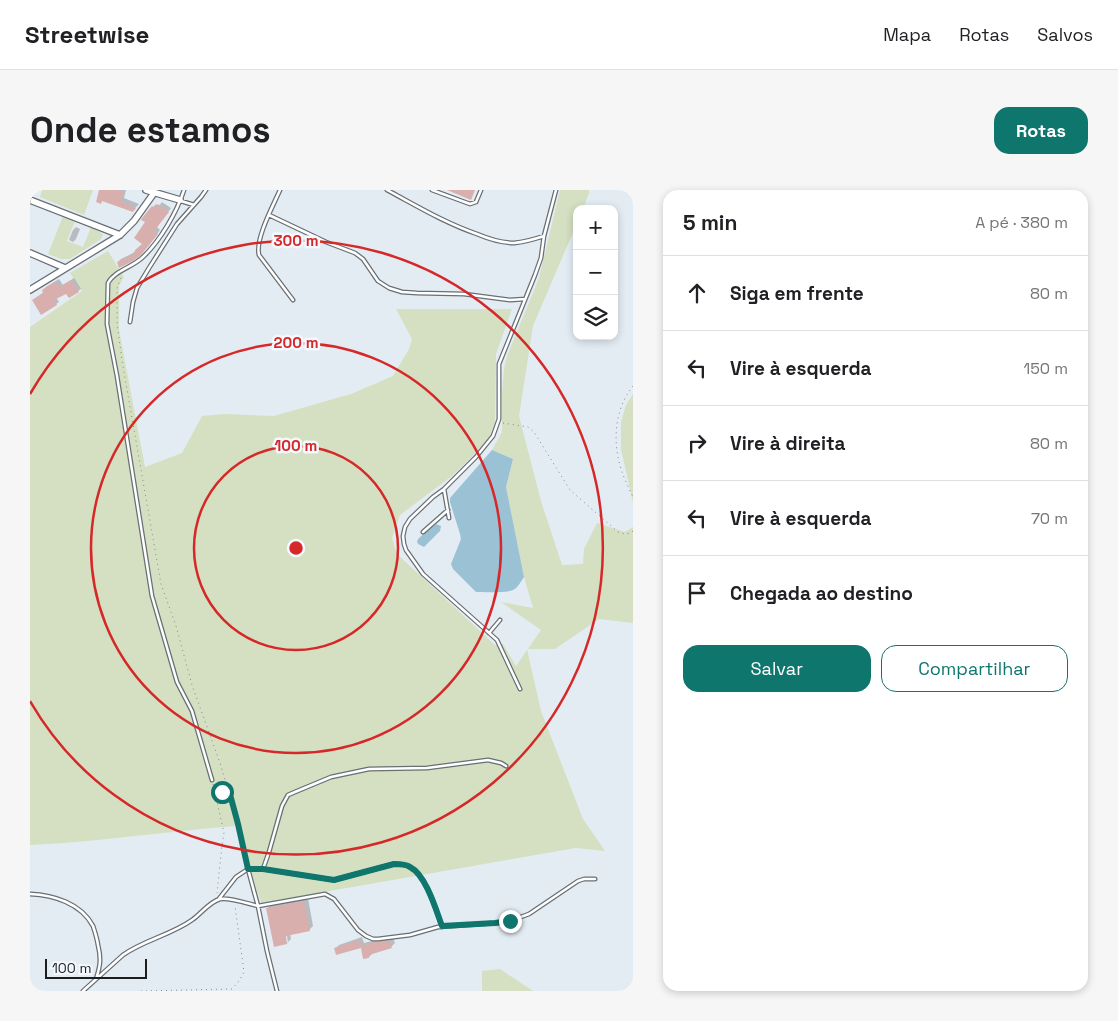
<!DOCTYPE html>
<html lang="pt">
<head>
<meta charset="utf-8">
<style>
	:root { --surface:#fff; --page:#f6f6f6; --text:#202124; --muted:#757577; --line:#e0e0e0; --accent:#0f766e }
	body { margin:0; font-family:"Space Grotesk",sans-serif; background:var(--page); color:var(--text) }
	.controls { position:absolute; right:15px; top:15px; display:grid; overflow:hidden; border-radius:10px; box-shadow:0 2px 8px #0003 }
	.controls button { width:45px; height:45px; display:grid; place-items:center; padding:0; border:0; border-bottom:1px solid var(--line); background:var(--surface); color:var(--text); font:25px sans-serif }
	.scale { position:absolute; left:15px; bottom:12px; width:102px; box-sizing:border-box; padding-left:5px; border:2px solid #1b1e20; border-top:0; font-size:14px; line-height:18px; white-space:nowrap; color:#1b1e20; -webkit-text-stroke:4px #f3f9ff; paint-order:stroke }
	.stop { position:absolute; width:15px; height:15px; margin:-11px; border:4px solid #0f766e; border-radius:50%; background:#fff }
	.stop.end { background:#0f766e; border-color:#fff; box-shadow:0 1px 5px #0008 }
	.list { margin:0; padding:0; list-style:none }
	h2 { display:flex; justify-content:space-between; align-items:center; height:65px; margin:0; padding:0 20px; font-size:21px }
	h2 small { font-size:16px; font-weight:400; color:var(--muted) }
	.list li { display:grid; grid-template-columns:32px 1fr auto; gap:15px; align-items:center; box-sizing:border-box; height:75px; padding:0 20px; border-top:1px solid var(--line) }
	.list b { display:block; font-size:19px; white-space:nowrap }
	.list em { font-size:16px; font-style:normal; color:var(--muted) }
	.actions { display:flex; gap:10px; padding:15px 20px }
	.actions a { flex:1; padding:11px 0; border:1px solid var(--accent); border-radius:15px; text-align:center; font-size:18px; color:var(--accent) }
	.actions .main { background:var(--accent); color:#fff }
	.icon { flex:none; width:28px; height:28px; fill:none; stroke:currentColor; stroke-width:2; stroke-linecap:round; stroke-linejoin:round }
	.map { position:relative; flex:none; width:603px; height:801px; overflow:hidden; border-radius:15px }
	header { display:flex; align-items:center; gap:30px; box-sizing:border-box; height:70px; padding:0 25px; background:var(--surface); border-bottom:1px solid var(--line) }
	header strong { font-size:24px }
	nav { display:flex; gap:28px; margin-inline-start:auto; font-size:18px }
	.intro { display:flex; align-items:center; justify-content:space-between; box-sizing:border-box; height:120px; padding:0 30px }
	h1 { margin:0; font-size:35px }
	.button { padding:12px 22px; border-radius:15px; background:var(--accent); color:#fff; font-size:18px; font-weight:700 }
	main { display:flex; gap:30px; padding:0 30px }
	aside { flex:1; background:var(--surface); border-radius:15px; box-shadow:0 2px 8px #0003 }
	.map>svg:first-child { display:block }
	.green { fill:#d4e0c1 }
	.water { fill:#9bc1d4 }
	.shadow { fill:#0003; fill-rule:evenodd }
	.building { fill:#d9afad }
	.lines { fill:none; stroke-linecap:round; stroke-linejoin:round }
	.lane-casing { stroke:#686f75; stroke-width:5 }
	.street-casing { stroke:#686f75; stroke-width:8 }
	.path { stroke:#83888d; stroke-width:1; stroke-dasharray:1 4; stroke-linecap:butt }
	.lane { stroke:#fff; stroke-width:2.5 }
	.street { stroke:#fff; stroke-width:5.5 }
	.route { stroke:#0f766e; stroke-width:6 }
	.ring { fill:none; stroke:#d62828; stroke-width:2.5 }
	.centre { fill:#d62828; stroke:#f3f9ff; stroke-width:2.5 }
	.ring-label { font-size:15px; text-anchor:middle; font-weight:bold; fill:#d62828; stroke:#f3f9ff; stroke-width:5; stroke-linejoin:round; paint-order:stroke }
</style>
</head>
<body>
<header>
<strong>Streetwise</strong>
<nav><a>Mapa</a><a>Rotas</a><a>Salvos</a></nav>
</header>
<div class="intro"><h1>Onde estamos</h1><a class="button">Rotas</a></div>
<main>
<div class="map">
<svg width="603" height="801" viewBox="0 0 603 801">
	<rect width="100%" height="100%" fill="#e4ecf3"/>
	<path class="green" d="M12,0H63L54,25L10,7Z
		M530,0H559V3L553,19H547V33L503,136L489,226L511,311L532,375L553,374L554,359L567,333L595,342L603,337V433L569,429L525,459H497L511,521L553,629L575,661L546,658L231,713L206,636C137,641 69,652 0,655V137L52,101L40,83L78,61L94,87L89,96V140L115,277L152,263L172,226L194,224L244,226L321,204L363,186L379,159L382,149L366,119H482L466,164L465,231L459,250L422,286L370,325L362,348L367,364L465,455L473,454L486,476L511,440L471,412L503,418L494,387L476,297L483,269L462,260L472,242V204L474,178L477,166L509,88Z
		M33,26L45,31L37,51L53,57L61,37L73,44L71,49L40,69H31L18,64Z
		M603,204V313L591,259V232L596,215Z
		M470,779L503,801H452V781Z"/>
	<path class="water" d="M462,260L483,269L476,297L494,387C491,391 488,398 483,400C476,403 454,402 446,402L423,379L421,374L431,349L430,344L420,312V308Z
		M406,334L411,336L410,341L394,357L388,354L387,351L389,348Z"/>
	<path class="shadow" d="M71,0H96L94,8L109,14L102,21L73,10L71,12Z
		M132,12L141,18L127,37L130,40L119,55L106,67L88,72L91,69L105,62L114,54L117,32L123,17L126,14L129,16Z
		M46,37L50,39L46,49L43,52L39,50L43,40Z
		M44,88L51,99L48,101L36,102L26,107L29,112L26,114L3,110L14,102L13,100L16,97L29,89L33,95Z
		M278,708L283,736L279,740L260,744L261,749L257,753L245,756L238,718L242,714ZM253,740H256L258,752H256Z
		M332,747L334,753L349,749L363,748L365,753L361,757L343,763L339,767L332,756L306,758L309,755Z"/>
	<path class="building" d="M69,0H88L94,2L91,11L106,18L103,22L72,11L71,14L66,12Z
		M417,0H445L441,10Z
		M128,14L139,22L124,41L128,44L111,65L103,71L89,78L87,72L104,64L103,63L105,61V60L112,54L104,48L115,32L111,30L112,28L122,16L125,18Z
		M41,90L49,102L39,108L36,104L24,110L27,115L11,125L2,110L13,103L12,100L26,91L29,97Z
		M274,711L280,741L256,746L257,754L244,757L236,718Z
		M329,750L331,756L344,752L359,751L362,758L339,765V768L333,769L331,758L306,765L304,758Z"/>
	<g class="lines">
		<g class="lane-casing">
			<path id="lane" d="M154,0C147,22 130,51 113,67C103,77 84,81 78,93L77,134L87,186L122,406L147,492L162,521L182,590
				M250,0C243,16 225,49 229,65L263,110
				M357,0C387,16 415,33 447,44C459,49 471,53 484,53C495,52 505,49 514,46
				M402,0L440,14L446,12L451,0
				M151,11L164,15
				M239,25L296,52L325,63L333,69L348,91L359,98L372,102L387,103L434,104L480,110L495,109
				M100,132L103,112L107,98L119,78L147,34L171,7L176,0
				M414,299L419,328
				M393,342L418,320
				M459,443L470,430
				M490,499L467,450L393,384L376,360L374,354L373,346L375,337L380,329L403,307L414,299L446,267L463,246L469,229V174L505,85L511,68L514,46L526,0
				M233,679L239,662L252,616L258,605L265,602L301,587L339,579L397,578L458,570L471,573L476,576
				M0,704C23,705 51,713 63,736C65,742 67,748 68,755C69,759 70,765 70,770C70,776 68,783 66,789
				M188,710L206,687L218,679H233L304,690L364,674C369,674 376,674 380,677C396,685 406,720 412,737
				M53,801L93,765C114,750 141,745 162,730C171,724 179,712 190,709C199,707 219,714 228,716L218,679
				M247,801L237,761L228,716L295,704L304,709L328,740L336,746L343,749H348L380,745L408,737L465,733L480,731L499,724L548,691L554,689H565"/>
		</g>
		<g class="street-casing">
			<path id="street" d="M116,0L150,10
				M0,10L90,45
				M0,63L35,78
				M0,100L90,45L104,31L124,3"/>
		</g>
		<path class="path" d="M91,88L87,98V132L92,171L131,394L146,436L162,495L190,573L208,634L217,673
			M603,196C584,220 582,253 592,282C595,290 599,299 603,307
			M473,233L498,237L504,242L540,300L588,342C594,344 598,345 603,341
			M183,594L194,643L192,655L187,703
			M185,597L200,608
			M111,801L202,799L209,791L214,782L205,716"/>
		<use href="#lane" class="lane"/>
		<use href="#street" class="street"/>
	</g>
	<g class="lines">
		<path class="route" d="M192,602L201,608L208,634L218,679H233L304,690L364,674C370,674 376,674 380,677C396,685 406,720 412,736L465,733L480,731"/>
	</g>
	<g class="ring">
		<circle cx="266" cy="358" r="102"/>
		<circle cx="266" cy="358" r="205"/>
		<path d="M0 204A307 307 0 1 1 0 511"/>
	</g>
	<circle cx="266" cy="358" r="8" class="centre"/>
	<g class="ring-label">
		<text x="266" y="56">300 m</text>
		<text x="266" y="158">200 m</text>
		<text x="266" y="261">100 m</text>
	</g>
</svg>
<div class="controls">
<button>+</button>
<button>−</button>
<button><svg class="icon" aria-label="layers" viewBox="0 0 24 24"><path d="M12 4l9 5-9 5-9-5zM3 14l9 5 9-5"/></svg></button>
</div>
<div class="scale">100 m</div>
<div class="stop" style="left:192px;top:602px"></div>
<div class="stop end" style="left:480px;top:731px"></div>
</div>
<aside>
<h2>5 min<small>A pé · 380 m</small></h2>
<ul class="list">
<li><svg class="icon" aria-label="ahead" viewBox="0 0 24 24"><path d="M12 20V5M6 11l6-6 6 6"/></svg><div><b>Siga em frente</b></div><em>80 m</em></li>
<li><svg class="icon" aria-label="left" viewBox="0 0 24 24"><path d="M17 20v-9H6M10 6l-5 5 5 5"/></svg><div><b>Vire à esquerda</b></div><em>150 m</em></li>
<li><svg class="icon" aria-label="right" viewBox="0 0 24 24"><path d="M7 20v-9h11M14 6l5 5-5 5"/></svg><div><b>Vire à direita</b></div><em>80 m</em></li>
<li><svg class="icon" aria-label="left" viewBox="0 0 24 24"><path d="M17 20v-9H6M10 6l-5 5 5 5"/></svg><div><b>Vire à esquerda</b></div><em>70 m</em></li>
<li><svg class="icon" aria-label="arrive" viewBox="0 0 24 24"><path d="M6 21V4h12l-3 4 3 4H6"/></svg><div><b>Chegada ao destino</b></div></li>
</ul>
<div class="actions"><a class="main">Salvar</a><a>Compartilhar</a></div>
</aside>
</main>
</body>
</html>
